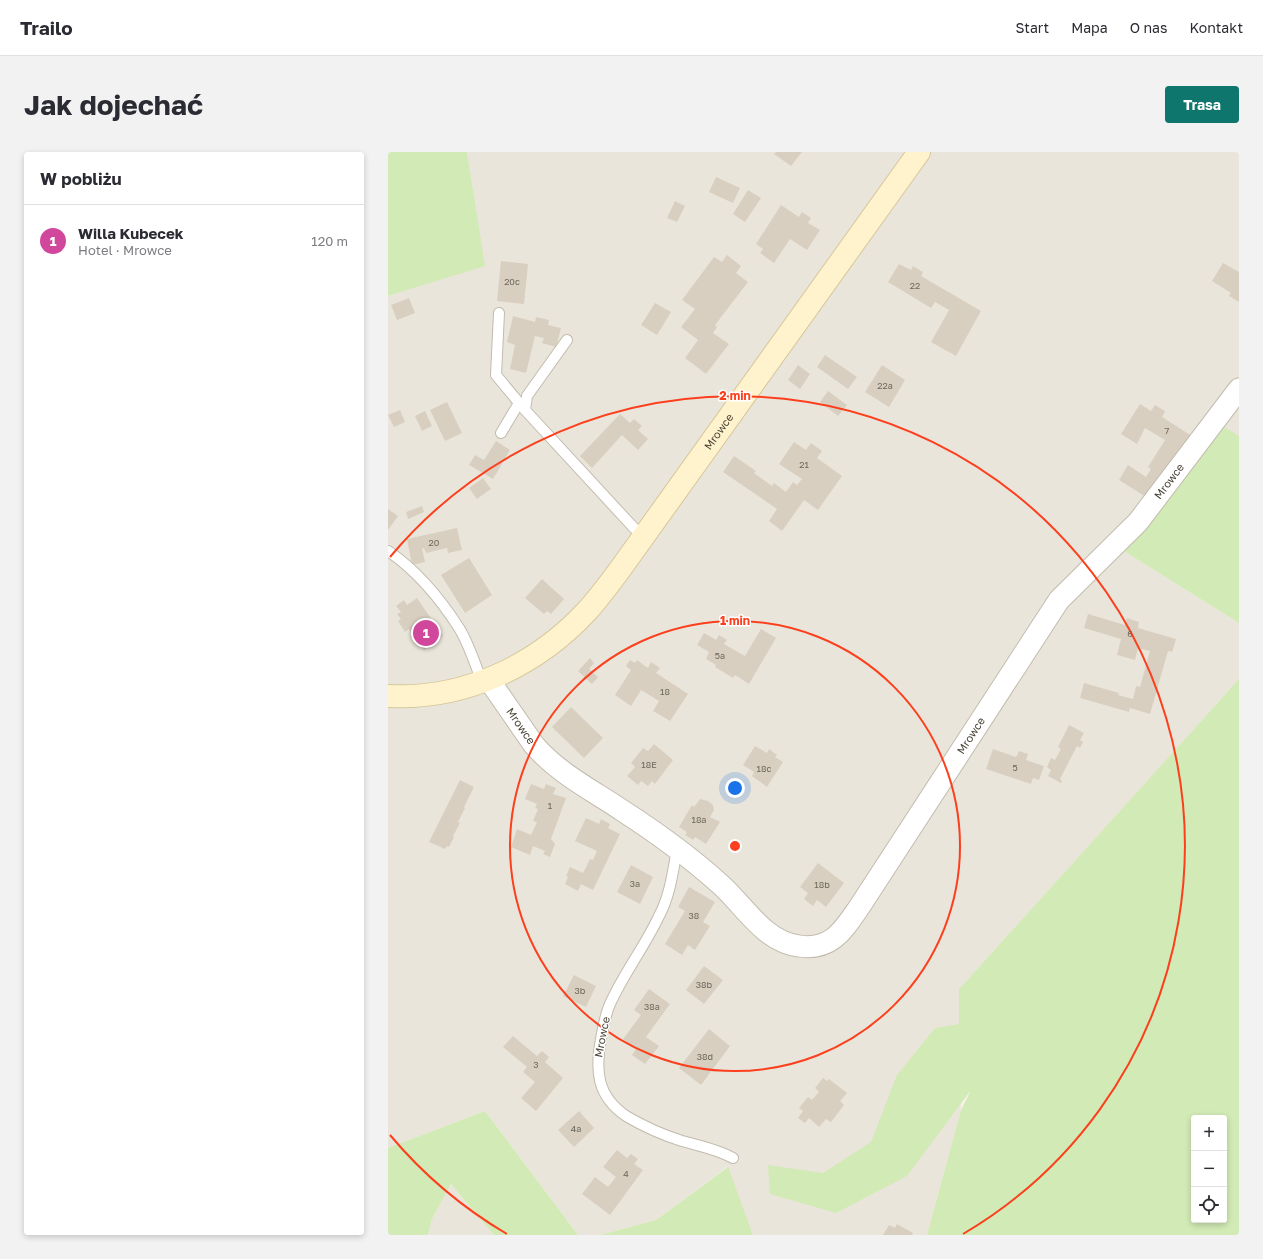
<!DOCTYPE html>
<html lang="pl">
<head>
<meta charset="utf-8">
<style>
	:root { --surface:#fff; --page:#f2f2f3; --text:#2b2b33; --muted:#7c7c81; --line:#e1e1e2; --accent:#0f766e }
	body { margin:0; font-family:"Golos Text",sans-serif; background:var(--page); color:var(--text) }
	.controls { position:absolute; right:12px; bottom:12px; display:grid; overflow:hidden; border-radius:4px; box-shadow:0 2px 6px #0003 }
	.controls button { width:36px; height:36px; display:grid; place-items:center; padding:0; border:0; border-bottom:1px solid var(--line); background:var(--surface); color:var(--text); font:20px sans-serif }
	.you { position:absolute; left:347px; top:636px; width:14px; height:14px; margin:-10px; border:3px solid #fff; border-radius:50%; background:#1a73e8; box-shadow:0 0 0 6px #1a73e833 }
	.badge { display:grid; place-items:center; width:26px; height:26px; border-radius:50%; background:var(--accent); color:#fff; font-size:13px; font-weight:700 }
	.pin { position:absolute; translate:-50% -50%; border:2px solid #fff; box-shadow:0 1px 4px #0006 }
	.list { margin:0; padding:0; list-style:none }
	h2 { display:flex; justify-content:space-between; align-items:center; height:52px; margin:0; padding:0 16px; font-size:17px }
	h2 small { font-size:13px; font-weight:400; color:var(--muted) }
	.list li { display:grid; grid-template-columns:26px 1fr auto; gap:12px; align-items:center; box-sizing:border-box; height:72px; padding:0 16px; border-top:1px solid var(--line) }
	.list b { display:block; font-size:15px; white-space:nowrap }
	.list p { margin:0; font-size:13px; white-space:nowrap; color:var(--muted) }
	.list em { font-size:13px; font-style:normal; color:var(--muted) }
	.icon { flex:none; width:22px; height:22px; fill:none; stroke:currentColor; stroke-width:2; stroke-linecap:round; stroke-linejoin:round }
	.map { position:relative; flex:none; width:851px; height:1083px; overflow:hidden; border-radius:4px }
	header { display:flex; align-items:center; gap:24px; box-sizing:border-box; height:56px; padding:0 20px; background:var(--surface); border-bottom:1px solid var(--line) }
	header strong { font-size:19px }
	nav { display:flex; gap:22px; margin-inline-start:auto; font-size:14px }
	.intro { display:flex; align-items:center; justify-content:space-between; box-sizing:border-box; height:96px; padding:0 24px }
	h1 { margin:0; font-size:28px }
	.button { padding:10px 18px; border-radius:4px; background:var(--accent); color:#fff; font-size:14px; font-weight:700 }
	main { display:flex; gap:24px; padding:0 24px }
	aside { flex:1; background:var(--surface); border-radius:4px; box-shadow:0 2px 6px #0003 }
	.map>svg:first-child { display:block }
	.residential { fill:#eae5da }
	.green { fill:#d2eab5; fill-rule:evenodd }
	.building { fill:#d8cfc1 }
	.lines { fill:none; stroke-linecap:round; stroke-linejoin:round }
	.lane-casing { stroke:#c2bbae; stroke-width:12 }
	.street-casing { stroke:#c2bbae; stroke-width:23 }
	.secondary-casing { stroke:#d6c79b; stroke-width:24 }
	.lane { stroke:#fff; stroke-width:10 }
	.street { stroke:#fff; stroke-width:21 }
	.secondary { stroke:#fff3cd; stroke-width:22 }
	.ring { fill:none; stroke:#fc3f1d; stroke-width:2 }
	.labels { text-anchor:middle; stroke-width:3; stroke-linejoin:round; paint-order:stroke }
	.number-label { font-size:9px; fill:#6e675b }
	.street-label { font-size:11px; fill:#4b4439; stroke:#fff }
	.centre { fill:#fc3f1d; stroke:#fff; stroke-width:2 }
	.ring-label { font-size:12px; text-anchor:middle; font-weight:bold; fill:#fc3f1d; stroke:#fff; stroke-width:3; stroke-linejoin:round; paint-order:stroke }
</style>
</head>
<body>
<header>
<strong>Trailo</strong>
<nav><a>Start</a><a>Mapa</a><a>O nas</a><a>Kontakt</a></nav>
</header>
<div class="intro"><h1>Jak dojechać</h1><a class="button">Trasa</a></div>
<main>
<aside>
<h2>W pobliżu<small></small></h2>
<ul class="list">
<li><span class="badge" style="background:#d1479c">1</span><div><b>Willa Kubecek</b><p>Hotel · Mrowce</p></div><em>120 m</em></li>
</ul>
</aside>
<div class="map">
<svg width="851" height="1083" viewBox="0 0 851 1083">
	<rect width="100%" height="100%" fill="#f6f3ec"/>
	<path class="residential" d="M79,0H851V284L831,273L731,396L851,471V527L571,837L573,958L539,1083H365L339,1015L268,1068L212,1083H190L97,959L0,996V144L96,113Z
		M63,1032L106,1083H40L44,1067Z"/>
	<path class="green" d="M0,0H79L97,114L0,144Z
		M831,272L851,284V471L731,396Z
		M851,527V1083H539L573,958L583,938L519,1024L448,1061L382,1042L380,1013L435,1021L483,990L509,923L547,876L571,872V837ZM806,966H836V1068H806Z
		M97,959L190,1083H106L63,1032L44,1067L40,1083H0V996Z
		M340,1015L365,1083H212L268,1068Z"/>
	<path class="building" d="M388,0H414L403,14L386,2Z
		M328,25L352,36L345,51L321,40Z
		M360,38L373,46L357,70L345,62Z
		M287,49L297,54L289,70L279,66Z
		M393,53L411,65L414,60L423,66L420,71L432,78L419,98L402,87L386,111L372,101L375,97L368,92Z
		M339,103L353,114L348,121L360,130L327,173L329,175L325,181L341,192L318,222L297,206L310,188L293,175L307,157L294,148L326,105L334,110Z
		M113,109L140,112L136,152L109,149Z
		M835,111L851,120V150L841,144L843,141L824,129Z
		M511,112L523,118L525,114L535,120L533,124L593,159L568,204L543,190L561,158L547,150L543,156L500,130Z
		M21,146L27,161L9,168L3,153Z
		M267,151L283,160L269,183L253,173Z
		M125,164L147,170L148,165L161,168L160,173L173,176L168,195L154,191L156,186L147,184L138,221L122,217L127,193L119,190Z
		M437,203L469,225L460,237L429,215Z
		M410,213L422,222L412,237L400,228Z
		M494,213L517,228L501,255L477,240Z
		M440,239L459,253L450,264L432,250Z
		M59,250L74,281L57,289L42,258Z
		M752,252L763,259L767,253L777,259L774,265L807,286L761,347L731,328L740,313L758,325L763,317L760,315L777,288L757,276L749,292L733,282Z
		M12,258L17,270L6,275L0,263Z
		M37,259L44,274L34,279L27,264Z
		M232,262L242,271L246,267L254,274L250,278L260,287L250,298L234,283L204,316L192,304Z
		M108,289L122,298L105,327L81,313L87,303L96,308Z
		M406,290L418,298L423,291L434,299L429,306L454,324L430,358L416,348L394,379L381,369L389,357L335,320L346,304L368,319L366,321L384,334L386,331L398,340L405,330L409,333L414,327L391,312Z
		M95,326L103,337L89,347L81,336Z
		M34,354L36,360L20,367L18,360Z
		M0,357L10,364L0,378Z
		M69,376L74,398L60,401L59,396L38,401L36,396L34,397L37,410L24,413L19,387Z
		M81,406L104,443L77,461L53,423Z
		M154,427L176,447L163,462L159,459L156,462L137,446Z
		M29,446L55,484L36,498L21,477L17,480L10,469L13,467L9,462L13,460L8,454L16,448L19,453Z
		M700,462L737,473L739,466L751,470L750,476L788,487L784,500L780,499L762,562L742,556L741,560L692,546L696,531L731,541L730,543L745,547L748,534L752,535L762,499L750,496L747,508L729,503L733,487L696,476Z
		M373,477L388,486L361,532L347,523L345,526L327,515L328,513L318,507L321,500L309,493L316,481L328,488L331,483L339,488L336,492L357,504Z
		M202,506L206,511L201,517L210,525L204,532L190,519Z
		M242,508L247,511L249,508L260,516L263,510L272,516L268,521L300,542L282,569L265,559L271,549L253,538L243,554L227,543L243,518L238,514Z
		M183,555L215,586L196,606L164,575Z
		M681,573L696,581L692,588L695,590L692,596L689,594L672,627L674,629L673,631L660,624L663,618L659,615L663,606L667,608L673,597L670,595Z
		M266,592L285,608L267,632L264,629L260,634L253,629L250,633L239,624L247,615L243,611L255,596L260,599Z
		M367,594L379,601L381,597L389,603L387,605L395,610L379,635L364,624L366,620L355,613Z
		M605,597L628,605L631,599L640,602L638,608L656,614L651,628L645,626L643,632L598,617Z
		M72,628L86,635L76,655L77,656L70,670L72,671L65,684L66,685L61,695L59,694L57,697L41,690Z
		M143,632L156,637L158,632L168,636L165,642L178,646L163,687L167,692L162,705L155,702L157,699L145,694L142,703L123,695L129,677L143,683L149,670L145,669L150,657L147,656L149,652L137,647Z
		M312,647L320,649L325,653L326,658L322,665L332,670L318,692L307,685L305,688L297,683L299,680L291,675L304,653L306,655Z
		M198,666L211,672L213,667L222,672L220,676L232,682L205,738L193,732L190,739L177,732L180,725L178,724L182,715L195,721L202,707L205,708L209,699L187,689Z
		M430,711L456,731L438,755L429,748L425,754L416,747L420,741L412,735Z
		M243,713L265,725L252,752L229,740Z
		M301,735L327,750L315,770L322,774L307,798L300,793L294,803L277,792L297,759L290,755Z
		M316,814L335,828L316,852L298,838Z
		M186,823L208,834L198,855L175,844Z
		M261,837L282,852L258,885L271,894L257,912L244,903L248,897L235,887L253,863L246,858Z
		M321,877L342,894L313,933L291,916Z
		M125,884L149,904L154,899L161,905L157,910L175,926L148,959L133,946L147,930L135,920L139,915L115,895Z
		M435,926L439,929L441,927L459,941L452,949L456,953L443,970L438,967L431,975L421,966L417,971L410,966L415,959L411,956L420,945L424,948L431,940L427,936Z
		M191,959L206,976L186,995L170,978Z
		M229,998L239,1006L243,1002L250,1007L246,1012L255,1018L222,1063L194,1042L207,1025L220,1035L228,1025L215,1015Z
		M509,1072L525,1081L524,1083H495L501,1073L507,1076Z"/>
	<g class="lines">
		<g class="lane-casing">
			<path id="lane" d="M111,161L108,223L137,258
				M179,188L139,244L137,258L246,376L256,384
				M113,281L131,251
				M0,399C28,418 53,448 71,476C81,492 87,512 94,530
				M289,697C285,719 282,744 271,764C257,794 236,821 222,852C217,863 215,875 213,887C207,919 209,944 238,964C255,974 275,983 294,989C312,994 329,997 345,1006"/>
		</g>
		<g class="street-casing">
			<g id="street">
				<path id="s1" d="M101,528L146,593C171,622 204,638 235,659C269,681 302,705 332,732C356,753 376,790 411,794C444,799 456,777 472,754L671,448L750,370L851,237"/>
			</g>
		</g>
		<g class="secondary-casing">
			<g id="secondary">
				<path id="s2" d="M0,544C76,548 148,514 199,459C211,446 222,431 233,416L531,0"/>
			</g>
		</g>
		<use href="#lane" class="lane"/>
		<use href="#street" class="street"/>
		<use href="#secondary" class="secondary"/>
	</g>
	<g class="ring">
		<circle cx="347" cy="694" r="225"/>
		<path d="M119 1082A450 450 0 0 1 2 983M2 405A450 450 0 1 1 575 1082"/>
	</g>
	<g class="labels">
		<g class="number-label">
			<text x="124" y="133">20c</text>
			<text x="527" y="137">22</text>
			<text x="497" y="237">22a</text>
			<text x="779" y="282">7</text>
			<text x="416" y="316">21</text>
			<text x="46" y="394">20</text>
			<text x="742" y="485">6</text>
			<text x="332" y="507">5a</text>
			<text x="277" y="543">18</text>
			<text x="261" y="616">18E</text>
			<text x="627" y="619">5</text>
			<text x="376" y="620">18c</text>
			<text x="162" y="657">1</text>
			<text x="311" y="671">18a</text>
			<text x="247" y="735">3a</text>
			<text x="434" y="736">18b</text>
			<text x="306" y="767">38</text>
			<text x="316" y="836">38b</text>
			<text x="192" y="842">3b</text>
			<text x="264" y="858">38a</text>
			<text x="317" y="908">38d</text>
			<text x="148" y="916">3</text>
			<text x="188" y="980">4a</text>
			<text x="238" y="1025">4</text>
		</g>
		<g class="street-label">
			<text dy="4" stroke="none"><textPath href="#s2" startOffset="446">Mrowce</textPath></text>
			<text dy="4" stroke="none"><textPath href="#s1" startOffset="1020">Mrowce</textPath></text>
			<text dy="4" stroke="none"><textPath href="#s1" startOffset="56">Mrowce</textPath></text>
			<text dy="4" stroke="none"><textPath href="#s1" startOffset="696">Mrowce</textPath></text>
			<text transform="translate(214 885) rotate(-79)" y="4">Mrowce</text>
		</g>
	</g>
	<circle cx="347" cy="694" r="6" class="centre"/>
	<g class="ring-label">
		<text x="347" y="248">2 min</text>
		<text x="347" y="473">1 min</text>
	</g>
</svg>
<div class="controls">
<button>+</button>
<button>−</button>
<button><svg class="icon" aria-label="locate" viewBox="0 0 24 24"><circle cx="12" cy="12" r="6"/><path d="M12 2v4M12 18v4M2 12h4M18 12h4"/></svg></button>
</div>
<div class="you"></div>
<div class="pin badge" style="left:38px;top:481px;background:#d1479c">1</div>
</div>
</main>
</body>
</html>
